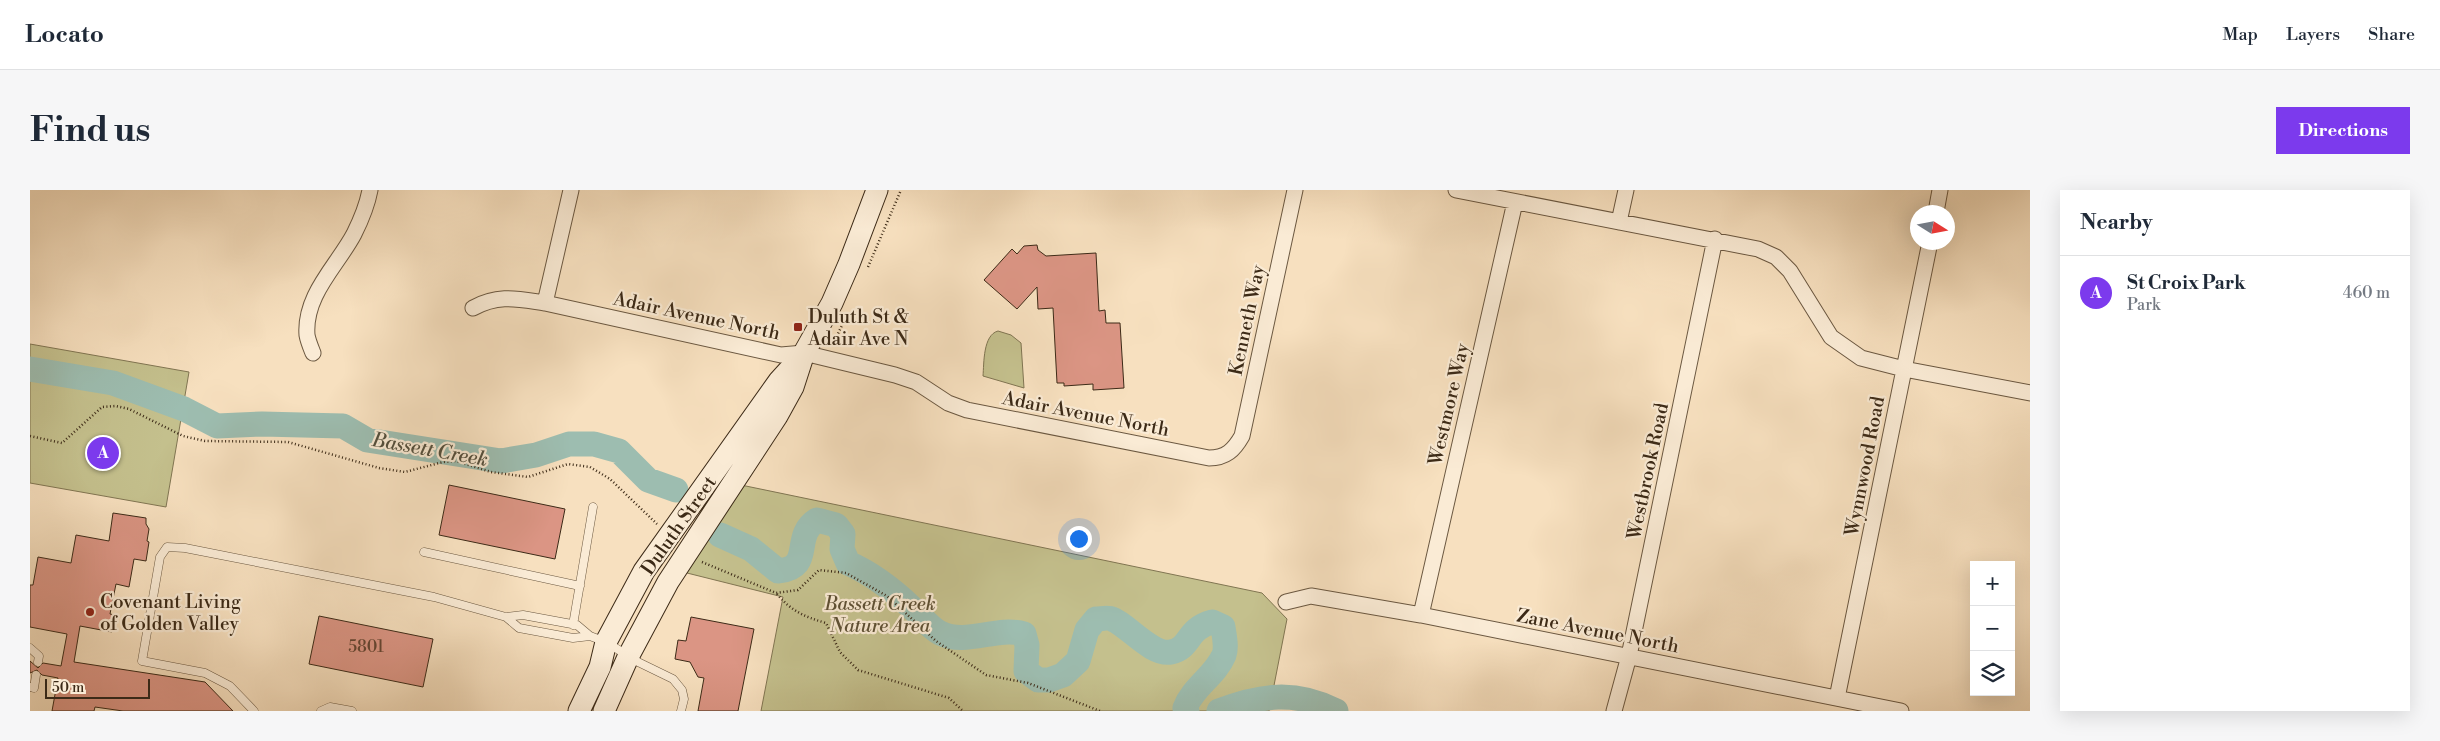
<!DOCTYPE html>
<html lang="en">
<head>
<meta charset="utf-8">
<style>
	:root { --surface:#fff; --page:#f6f6f7; --text:#1f2937; --muted:#747a83; --line:#e0e1e3; --accent:#7c3aed }
	body { margin:0; font-family:"Libre Bodoni",serif; background:var(--page); color:var(--text) }
	.controls { position:absolute; right:15px; bottom:15px; display:grid; overflow:hidden; border-radius:0px; box-shadow:0 5px 20px #0002 }
	.controls button { width:45px; height:45px; display:grid; place-items:center; padding:0; border:0; border-bottom:1px solid var(--line); background:var(--surface); color:var(--text); font:25px sans-serif }
	.compass { position:absolute; left:1880px; top:15px; width:45px; height:45px; border-radius:50%; background:var(--surface); box-shadow:0 5px 20px #0002; rotate:101deg }
	.scale { position:absolute; left:15px; bottom:12px; width:105px; box-sizing:border-box; padding-left:5px; border:2px solid #3c2a17; border-top:0; font-size:14px; line-height:18px; white-space:nowrap; color:#3c2a17; -webkit-text-stroke:4px #faebd5; paint-order:stroke }
	.you { position:absolute; left:1048px; top:348px; width:18px; height:18px; margin:-12px; border:4px solid #fff; border-radius:50%; background:#1a73e8; box-shadow:0 0 0 8px #1a73e833 }
	.badge { display:grid; place-items:center; width:32px; height:32px; border-radius:50%; background:var(--accent); color:#fff; font-size:16px; font-weight:700 }
	.pin { position:absolute; translate:-50% -50%; border:2px solid #fff; box-shadow:0 1px 5px #0006 }
	.list { margin:0; padding:0; list-style:none }
	h2 { display:flex; justify-content:space-between; align-items:center; height:65px; margin:0; padding:0 20px; font-size:21px }
	h2 small { font-size:16px; font-weight:400; color:var(--muted) }
	.list li { display:grid; grid-template-columns:32px 1fr auto; gap:15px; align-items:center; box-sizing:border-box; height:75px; padding:0 20px; border-top:1px solid var(--line) }
	.list b { display:block; font-size:19px; white-space:nowrap }
	.list p { margin:0; font-size:16px; white-space:nowrap; color:var(--muted) }
	.list em { font-size:16px; font-style:normal; color:var(--muted) }
	.icon { flex:none; width:28px; height:28px; fill:none; stroke:currentColor; stroke-width:2; stroke-linecap:round; stroke-linejoin:round }
	.map { position:relative; flex:none; width:2000px; height:521px; overflow:hidden; border-radius:0px }
	header { display:flex; align-items:center; gap:30px; box-sizing:border-box; height:70px; padding:0 25px; background:var(--surface); border-bottom:1px solid var(--line) }
	header strong { font-size:24px }
	nav { display:flex; gap:28px; margin-inline-start:auto; font-size:18px }
	.intro { display:flex; align-items:center; justify-content:space-between; box-sizing:border-box; height:120px; padding:0 30px }
	h1 { margin:0; font-size:35px }
	.button { padding:12px 22px; border-radius:0px; background:var(--accent); color:#fff; font-size:18px; font-weight:700 }
	main { display:flex; gap:30px; padding:0 30px }
	aside { flex:1; background:var(--surface); border-radius:0px; box-shadow:0 5px 20px #0002 }
	.map>svg:first-child { display:block }
	.green { fill:#c4c08d; stroke:#807552 }
	.lines { fill:none; stroke-linecap:round; stroke-linejoin:round }
	.river { stroke:#9dbdb0; stroke-width:25 }
	.building { fill:#db9584; stroke:#3c2a17 }
	.lane-casing { stroke:#6b5841; stroke-width:9 }
	.street-casing { stroke:#6b5841; stroke-width:17 }
	.secondary-casing { stroke:#3c2a17; stroke-width:23 }
	.path { stroke:#3c2a17; stroke-width:2.5; stroke-dasharray:1 2.5; stroke-linecap:butt }
	.lane { stroke:#faebd5; stroke-width:8 }
	.street { stroke:#faebd5; stroke-width:15 }
	.secondary { stroke:#faebd5; stroke-width:21 }
	.poi-dot { fill:#8f2418; stroke:#faebd5; stroke-width:2 }
	.labels { text-anchor:middle; stroke-width:4.5; stroke-linejoin:round; paint-order:stroke }
	.number-label { font-size:16px; fill:#644532 }
	.street-label { font-size:19px; fill:#3c2a17; stroke:#faebd5 }
	.poi-label { font-size:19px; fill:#3c2a17; stroke:#faebd5; text-anchor:start }
	.park-label { font-size:19px; font-style:italic; fill:#5e5034; stroke:#faebd5 }
	.water-label { font-size:20px; font-style:italic; fill:#544f3d; stroke:#faebd5 }
</style>
</head>
<body>
<header>
<strong>Locato</strong>
<nav><a>Map</a><a>Layers</a><a>Share</a></nav>
</header>
<div class="intro"><h1>Find us</h1><a class="button">Directions</a></div>
<main>
<div class="map">
<svg width="2000" height="521" viewBox="0 0 2000 521">
	<rect width="100%" height="100%" fill="#f7e0bf"/>
	<filter id="stains"><feTurbulence type="fractalNoise" baseFrequency=".004" numOctaves="4"/><feColorMatrix values="0 0 0 0 .2 0 0 0 0 .09 0 0 0 0 .02 0 0 0 .5 -.17"/></filter>
	<radialGradient id="worn" r=".72"><stop offset=".6" stop-color="#630" stop-opacity="0"/><stop offset="1" stop-color="#630" stop-opacity=".3"/></radialGradient>
	<path class="green" d="M968,141L981,145L991,153L994,198L953,186C954,173 953,145 968,141Z
		M0,154L159,182L136,317L0,293Z
		M711,295L1232,403L1257,429L1239,521H731L753,407L649,381Z"/>
	<g class="lines">
		<path class="river" d="M0,179L83,193L154,219L187,236L232,234L313,236L337,250L471,271L506,265L539,254H564L589,261L618,290L646,300
			M690,345L721,359L748,381C785,378 761,346 787,330L806,335L813,344L812,359L818,373C843,384 862,399 881,417C890,425 900,438 910,443C937,456 966,436 994,444L997,455L996,481L1008,490H1019L1033,485L1048,471L1057,440L1066,429C1071,429 1078,427 1082,429C1098,435 1122,466 1141,462C1161,458 1156,439 1182,432L1193,437C1194,445 1197,457 1194,465C1185,486 1163,497 1155,518L1157,521
			M1189,521C1231,505 1265,500 1306,521"/>
	</g>
	<path class="building" d="M1007,55L1008,60L1016,66L1066,63L1069,121L1075,120L1076,133H1090L1094,198L1063,200V194L1034,196V193H1027L1023,118L1008,119L1007,97L987,119L954,90L982,59L987,64L994,56Z
		M419,295L535,319L525,369L409,345Z
		M83,323L116,328V334L119,339L117,351L119,352L116,371L104,369L99,397L86,394L80,424L85,425L82,442L50,436L44,472L175,492L203,521H93L65,517L64,521H22L28,488L12,485L7,480L0,483V471L8,478L13,473L31,476L37,444L0,437V395H3L8,367L41,373L46,345L79,351Z
		M289,426L403,449L393,497L279,474Z
		M661,427L724,439L708,521H668L674,488L668,487L660,472L645,469L648,450L656,451Z"/>
	<g class="lines">
		<g class="lane-casing">
			<path id="lane" d="M394,362L550,396
				M476,427L489,438L543,448L560,446
				M543,435L563,317
				M0,458L9,466L8,472
				M0,497L4,498L6,485
				M224,521L200,496L175,483L112,471L130,367L137,357L155,358L404,407L476,427L493,425L547,435L560,446L576,452L608,472L643,489L652,500L654,509L651,521
				M291,521L300,517L322,521"/>
		</g>
		<g class="street-casing">
			<path id="street" d="M1426,0L1728,59L1746,67L1760,81L1801,147L1831,168L1874,179L2000,203
				M1906,22L1910,0
				M1589,32L1596,0
				M515,113L541,0
				M443,118C469,104 487,109 515,113L751,165L774,163L865,185L886,192L918,213L937,220L1179,268C1196,268 1204,260 1212,246L1265,0
				M283,163C281,158 278,151 277,145C274,105 307,76 324,44C331,30 337,16 340,0
				M1256,412L1281,406L1391,425L1871,521
				M1391,425L1485,12
				M1807,508L1900,52
				M1584,521L1599,466L1685,49"/>
		</g>
		<g class="secondary-casing">
			<path id="secondary" d="M549,521L570,477L576,452L614,381L749,191L769,169
				M574,521L599,465L638,392L747,226L763,197L774,163L802,113L819,74L847,0"/>
		</g>
		<path class="path" d="M838,77L871,0
			M802,156L816,127
			M0,246L32,253L72,217L86,216L99,219L153,246L175,251L258,252L349,278L375,282L413,272L426,271L461,282L498,287L538,274L560,277L580,289L627,334
			M672,372L746,403L768,400L789,380L816,383L857,406L906,451L956,485L998,493L1070,521
			M747,404C761,421 775,427 796,433L810,462L828,480L919,508L933,521"/>
		<use href="#lane" class="lane"/>
		<use href="#street" class="street"/>
		<use href="#secondary" class="secondary"/>
	</g>
	<g class="poi-dot">
		<rect x="763" y="132" width="10" height="10" rx="2.5"/>
		<circle cx="60" cy="422" r="5"/>
	</g>
	<g class="labels">
		<g class="number-label">
			<text x="336" y="462">5801</text>
		</g>
		<g class="street-label">
			<text transform="translate(667 125) rotate(12)" y="7">Adair Avenue North</text>
			<text transform="translate(1216 130) rotate(-78)" y="7">Kenneth Way</text>
			<text transform="translate(1418 214) rotate(-77)" y="7">Westmore Way</text>
			<text transform="translate(1056 223) rotate(11)" y="7">Adair Avenue North</text>
			<text transform="translate(1834 276) rotate(-79)" y="7">Wynnwood Road</text>
			<text transform="translate(1617 281) rotate(-78)" y="7">Westbrook Road</text>
			<text transform="translate(648 335) rotate(-55)" y="7">Duluth Street</text>
			<text transform="translate(1568 440) rotate(11)" y="7">Zane Avenue North</text>
		</g>
		<g class="poi-label">
			<text x="778" y="133">Duluth St &amp;<tspan x="778" dy="22">Adair Ave N</tspan></text>
			<text x="70" y="418">Covenant Living<tspan x="70" dy="22">of Golden Valley</tspan></text>
		</g>
		<g class="park-label">
			<text x="850" y="420">Bassett Creek<tspan x="850" dy="22">Nature Area</tspan></text>
		</g>
		<g class="water-label">
			<text transform="translate(400 259) rotate(10)" y="7">Bassett Creek</text>
		</g>
	</g>
	<rect width="100%" height="100%" filter="url(#stains)"/>
	<rect width="100%" height="100%" fill="url(#worn)"/>
</svg>
<div class="controls">
<button>+</button>
<button>−</button>
<button><svg class="icon" aria-label="layers" viewBox="0 0 24 24"><path d="M12 4l9 5-9 5-9-5zM3 14l9 5 9-5"/></svg></button>
</div>
<svg class="compass" viewBox="-18 -18 36 36"><path d="M0-13l5 13h-10z" fill="#e53935"/><path d="M0 13l5-13h-10z" fill="#747a83"/></svg>
<div class="scale">50 m</div>
<div class="you"></div>
<div class="pin badge" style="left:73px;top:263px">A</div>
</div>
<aside>
<h2>Nearby<small></small></h2>
<ul class="list">
<li><span class="badge">A</span><div><b>St Croix Park</b><p>Park</p></div><em>460 m</em></li>
</ul>
</aside>
</main>
</body>
</html>
